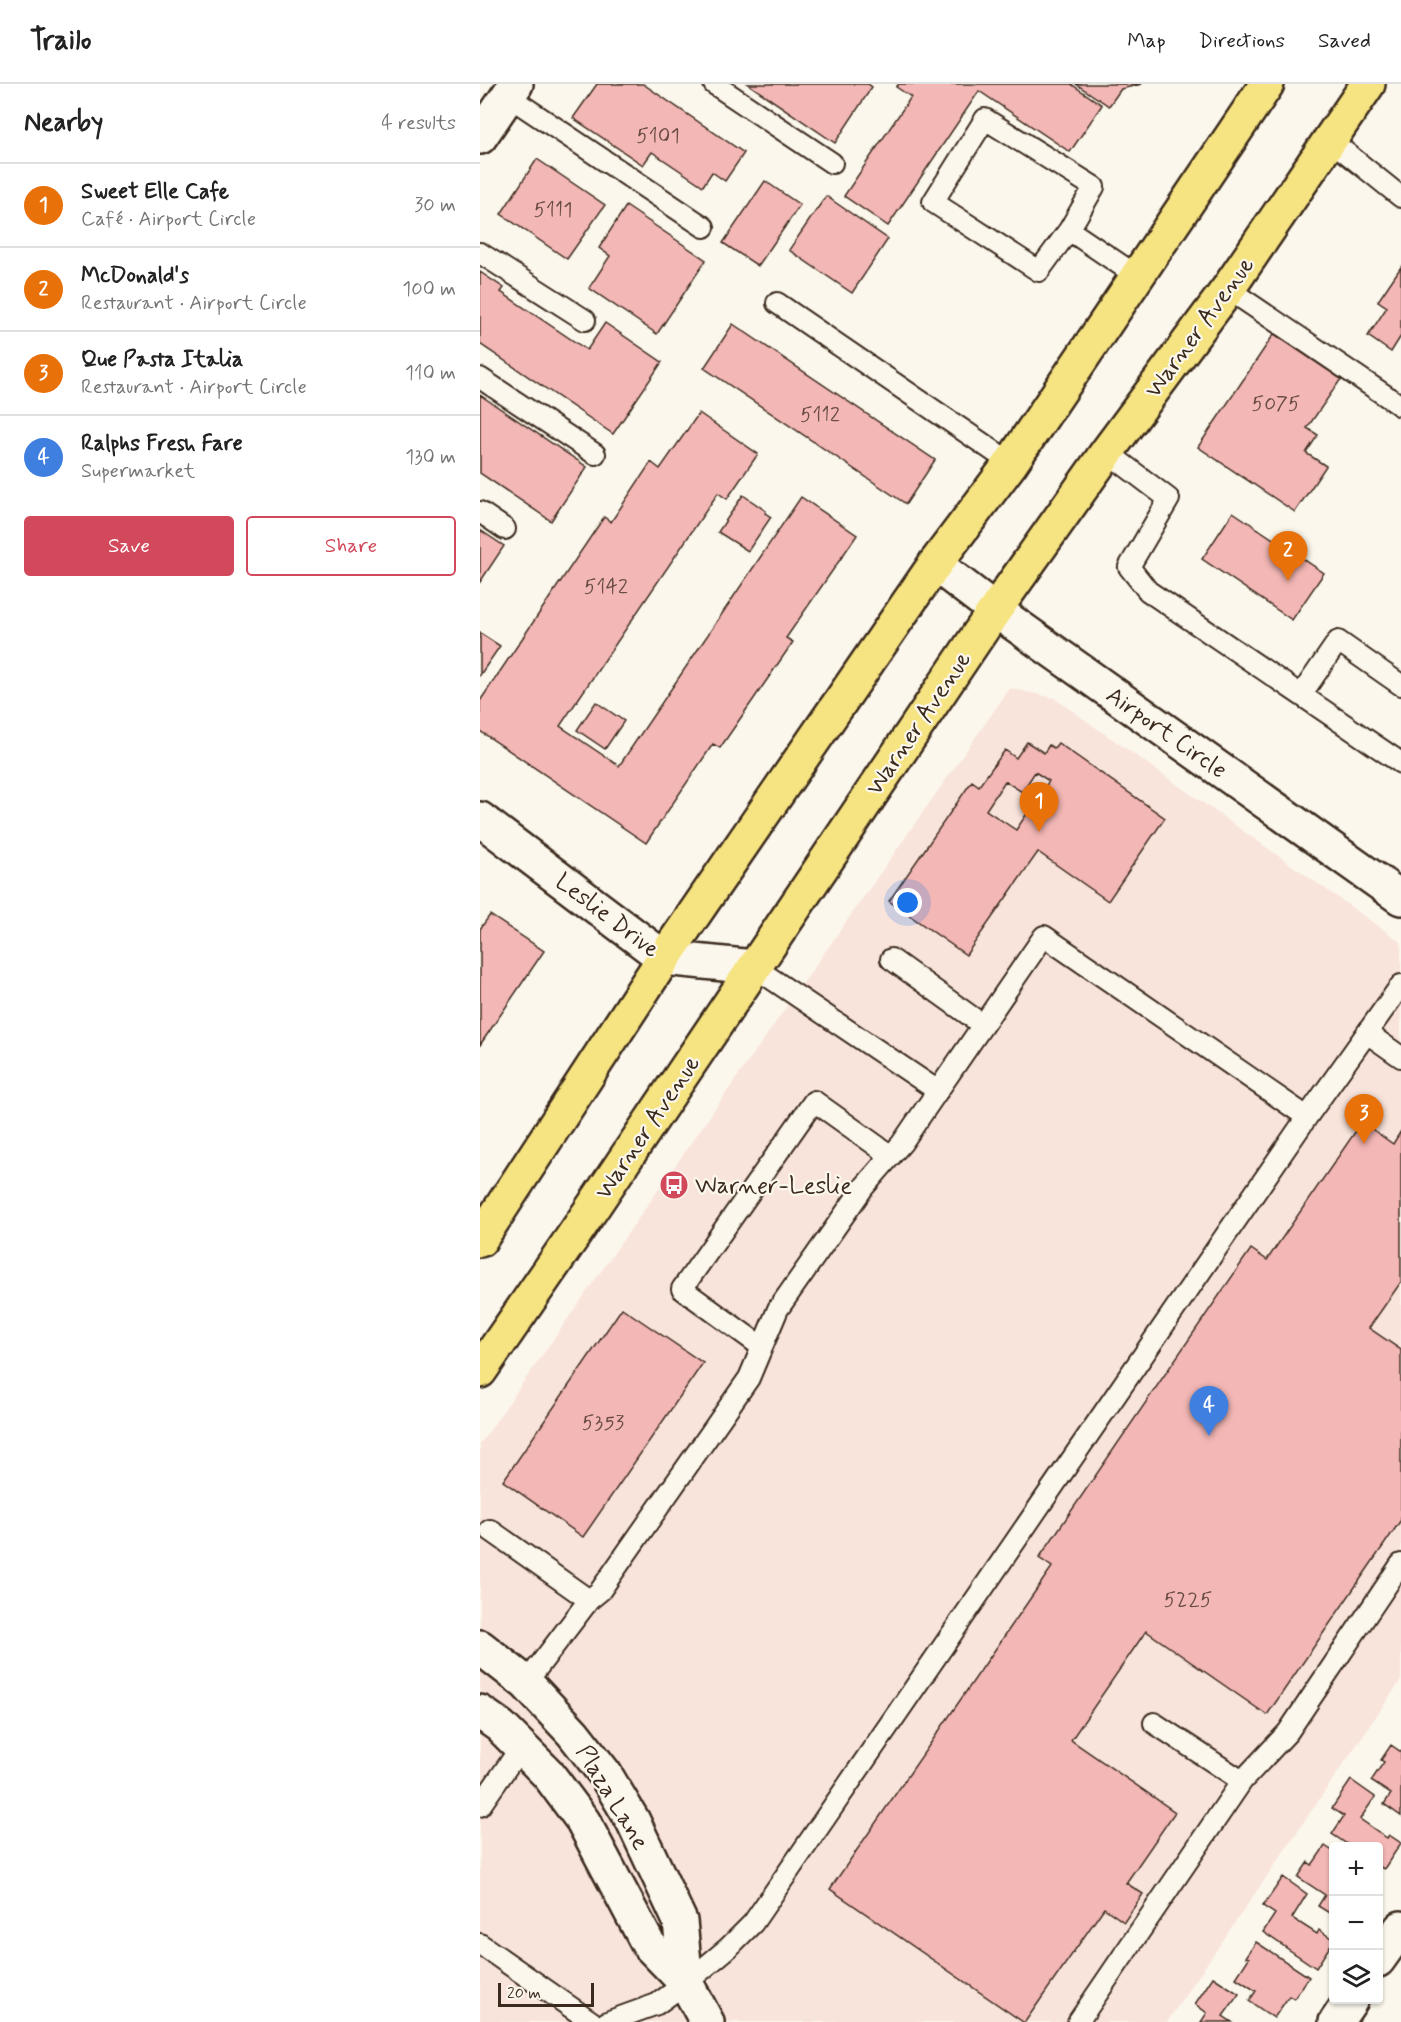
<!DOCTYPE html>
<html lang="en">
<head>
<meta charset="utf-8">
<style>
	:root { --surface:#fff; --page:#f6f6f6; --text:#222; --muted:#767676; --line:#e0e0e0; --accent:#d1495b }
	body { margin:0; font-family:Mynerve,sans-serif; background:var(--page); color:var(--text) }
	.controls { position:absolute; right:18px; bottom:18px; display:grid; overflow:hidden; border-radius:6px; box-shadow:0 2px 4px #0004 }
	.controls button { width:54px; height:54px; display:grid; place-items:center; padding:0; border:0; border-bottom:2px solid var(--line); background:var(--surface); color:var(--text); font:30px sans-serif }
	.scale { position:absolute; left:18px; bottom:15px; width:96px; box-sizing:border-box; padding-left:6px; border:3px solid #3b2a1e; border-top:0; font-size:16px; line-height:21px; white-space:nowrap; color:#3b2a1e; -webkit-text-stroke:4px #fbf7ec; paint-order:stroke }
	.you { position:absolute; left:428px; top:819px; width:21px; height:21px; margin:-15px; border:4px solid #fff; border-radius:50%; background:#1a73e8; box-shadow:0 0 0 9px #1a73e833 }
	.badge { display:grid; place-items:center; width:39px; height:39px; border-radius:50%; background:var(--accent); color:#fff; font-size:20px; font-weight:700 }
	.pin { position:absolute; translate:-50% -50px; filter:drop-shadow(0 2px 3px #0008) }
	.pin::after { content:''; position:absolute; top:32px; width:21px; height:18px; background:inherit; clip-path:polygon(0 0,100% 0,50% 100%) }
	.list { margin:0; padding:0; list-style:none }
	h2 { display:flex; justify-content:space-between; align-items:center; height:78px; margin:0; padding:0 24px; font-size:26px }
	h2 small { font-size:20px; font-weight:400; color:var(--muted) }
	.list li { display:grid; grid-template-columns:39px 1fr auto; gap:18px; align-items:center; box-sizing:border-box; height:84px; padding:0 24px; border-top:2px solid var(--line) }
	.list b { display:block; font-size:22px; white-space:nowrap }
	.list p { margin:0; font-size:20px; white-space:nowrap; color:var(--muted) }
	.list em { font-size:20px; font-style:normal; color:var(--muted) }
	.actions { display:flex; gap:12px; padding:18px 24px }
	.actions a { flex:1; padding:14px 0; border:2px solid var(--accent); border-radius:6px; text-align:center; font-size:21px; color:var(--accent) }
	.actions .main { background:var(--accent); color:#fff }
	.icon { flex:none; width:33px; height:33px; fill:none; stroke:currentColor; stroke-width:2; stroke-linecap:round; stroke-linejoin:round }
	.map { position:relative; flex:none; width:921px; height:1938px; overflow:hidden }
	header { display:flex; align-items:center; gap:36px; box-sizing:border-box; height:84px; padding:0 30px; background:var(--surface); border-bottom:2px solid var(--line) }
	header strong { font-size:28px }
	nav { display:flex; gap:33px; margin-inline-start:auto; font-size:21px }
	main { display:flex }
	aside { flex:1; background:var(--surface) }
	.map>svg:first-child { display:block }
	.built { fill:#f9e4dc }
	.building { fill:#f3b7b5; stroke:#3b2a1e; stroke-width:1.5; fill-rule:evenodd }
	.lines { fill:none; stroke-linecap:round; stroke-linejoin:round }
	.service-casing { stroke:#3b2a1e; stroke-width:24 }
	.minor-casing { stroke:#3b2a1e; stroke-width:38 }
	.tertiary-casing { stroke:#3b2a1e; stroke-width:38 }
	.primary-casing { stroke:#3b2a1e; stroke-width:38 }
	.service { stroke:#fbf7ec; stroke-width:20 }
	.minor { stroke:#fbf7ec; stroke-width:33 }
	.tertiary { stroke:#fbf7ec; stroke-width:33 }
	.primary { stroke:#f6e381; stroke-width:33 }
	.labels { text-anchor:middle; stroke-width:4.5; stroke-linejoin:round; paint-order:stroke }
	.number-label { font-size:21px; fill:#694d44 }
	.street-label { font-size:24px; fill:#3b2a1e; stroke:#fbf7ec }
	.poi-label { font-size:24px; fill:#3b2a1e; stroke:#fbf7ec; text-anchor:start }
</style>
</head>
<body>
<header>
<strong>Trailo</strong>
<nav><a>Map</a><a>Directions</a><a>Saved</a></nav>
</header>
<main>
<aside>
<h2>Nearby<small>4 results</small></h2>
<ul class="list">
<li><span class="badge" style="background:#e8710a">1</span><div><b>Sweet Elle Cafe</b><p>Café · Airport Circle</p></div><em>30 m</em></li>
<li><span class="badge" style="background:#e8710a">2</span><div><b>McDonald's</b><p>Restaurant · Airport Circle</p></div><em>100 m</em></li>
<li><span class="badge" style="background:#e8710a">3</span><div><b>Que Pasta Italia</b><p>Restaurant · Airport Circle</p></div><em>110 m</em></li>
<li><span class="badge" style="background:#3f7fe0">4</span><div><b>Ralphs Fresh Fare</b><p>Supermarket</p></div><em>130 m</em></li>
</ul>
<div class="actions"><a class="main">Save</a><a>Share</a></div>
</aside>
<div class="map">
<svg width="921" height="1938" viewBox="0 0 921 1938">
	<rect width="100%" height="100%" fill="#fbf7ec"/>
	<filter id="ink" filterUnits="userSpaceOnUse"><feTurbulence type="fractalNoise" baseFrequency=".0167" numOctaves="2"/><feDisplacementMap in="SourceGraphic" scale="12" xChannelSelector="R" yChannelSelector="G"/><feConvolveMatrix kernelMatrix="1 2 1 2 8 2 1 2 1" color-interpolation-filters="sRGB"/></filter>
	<g filter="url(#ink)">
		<path class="built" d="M530,604L574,614L921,858V1596L687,1938H0V1360Z"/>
		<path class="building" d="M117,0H163L264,69L245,97L232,88L223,102L172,68L163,81L93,34Z
			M268,0H388L392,3L355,59Z
			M419,0H591L622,21L590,68L499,7L408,142L364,112L431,13L416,3Z
			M596,0H662L641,5L629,22Z
			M57,75L125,121L87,175L21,130Z
			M285,97L320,121L278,182L243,159Z
			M346,112L408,155L372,209L309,166Z
			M146,122L226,176L177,250L109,204L130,172L119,164Z
			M921,183V252L911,268L888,252L907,223L898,217Z
			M0,188L24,204L21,208L107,266L125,239L182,278L133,350L0,260Z
			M253,240L455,376L426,420L224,284Z
			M794,250L861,295L827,344L838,351L826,369L846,382L815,428L718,363Z
			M0,311L107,383L71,437L0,389Z
			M219,329L278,370L247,415L238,409L80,642L139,682L321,413L377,451L306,554L313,558L240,664L233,660L166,759L0,647V617L124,433L131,438L171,378L180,385Z
			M263,411L286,427L285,429L291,433L268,467L238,448Z
			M753,428L844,489L812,536L722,475Z
			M0,446L24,462L0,498Z
			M0,549L20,562L0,591Z
			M116,618L144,637L125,665L97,646Z
			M547,658L564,669L569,661L574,664L578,659L685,734L628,817L558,768L486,871L409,817L492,697L499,702L525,666L536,674ZM555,688L569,697L536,746L506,726L525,697L542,708Z
			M10,831L64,867L0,961V845Z
			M882,1038L913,1060L921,1047V1198L889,1244L921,1266V1436L787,1631L666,1547L591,1656L695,1728L646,1799L663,1810L644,1838L624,1824L545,1938H543L350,1805L572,1483L559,1474L771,1165L787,1176Z
			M142,1224L223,1279L103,1453L23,1397Z
			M911,1661L921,1668V1732L904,1720L911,1710L891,1697L904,1678L901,1676Z
			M871,1696L895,1713L880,1735L907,1754L909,1751L921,1759L904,1785L898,1782V1762H870L852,1750L864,1732L852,1724Z
			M845,1762L854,1768V1832L838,1822L845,1811L818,1793L828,1778L832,1781Z
			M803,1793L827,1810L812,1834L837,1850L839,1846L854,1856L836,1884L783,1848L795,1830L783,1822Z
			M776,1858L829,1893L814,1915L809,1912L794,1934L769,1917L776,1907L756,1894L769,1874L766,1873Z
			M733,1893L759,1910L743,1932L752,1938H721L727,1929L715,1920Z"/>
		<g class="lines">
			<g class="service-casing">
				<path id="service" d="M234,0L352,79
					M28,12L224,143
					M849,55L921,113
					M589,146L614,103L505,35L453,118L559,187L589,146L657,192
					M0,169L105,236
					M748,205L921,322
					M297,219L531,379
					M0,294L115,370
					M627,368L689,415L649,483L668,507L921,679
					M0,428L25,445
					M821,611L858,557L921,601
					M411,875L503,941
					M274,883L458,1007
					M887,949L921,973
					M282,1263L202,1205L334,1017L411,1072
					M10,1446L109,1516
					M46,1599L109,1516L120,1507L269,1294L298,1225L383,1104L422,1059L564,852L827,1033
					M674,1639L762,1697
					M0,1722L41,1663
					M0,1860L112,1938
					M127,1938L177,1920L206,1899L248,1864L273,1839L827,1033L921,901
					M598,1938L762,1697L808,1648L921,1480"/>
			</g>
			<g class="minor-casing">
				<path id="minor" d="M0,53L36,0
					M455,480L515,526L921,814
					M0,735L184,874L274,883
					M898,1876L921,1844
					M856,1938L871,1916"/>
			</g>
			<g class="tertiary-casing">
				<path id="tertiary" d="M0,1563L46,1599L93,1649L125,1690L153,1737L200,1837L206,1899
					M0,1628L20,1642L68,1690L103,1737L168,1860L206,1899L227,1938"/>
			</g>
			<g class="primary-casing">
				<path id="primary" d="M0,1156L184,874L455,480L531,379L787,0
					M0,1287L96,1148L515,526L627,368L748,205L888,0"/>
			</g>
			<use href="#service" class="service"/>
			<use href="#minor" class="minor"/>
			<use href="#tertiary" class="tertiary"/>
			<use href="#primary" class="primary"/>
		</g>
	</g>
	<defs>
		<g id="bus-disc" transform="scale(1.5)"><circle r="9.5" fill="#d1495b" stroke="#fbf7ec"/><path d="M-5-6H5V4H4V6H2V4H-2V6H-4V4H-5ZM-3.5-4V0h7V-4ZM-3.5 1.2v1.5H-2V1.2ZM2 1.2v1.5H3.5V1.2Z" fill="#fff"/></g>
	</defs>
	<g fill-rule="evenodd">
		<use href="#bus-disc" x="194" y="1101"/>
	</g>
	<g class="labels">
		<g class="number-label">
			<text x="178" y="58">5101</text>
			<text x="73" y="132">5111</text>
			<text x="796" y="326">5075</text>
			<text x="340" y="337">5112</text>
			<text x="126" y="509">5142</text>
			<text x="123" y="1345">5353</text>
			<text x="708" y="1522">5225</text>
		</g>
		<g class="street-label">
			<text transform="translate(719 243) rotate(-54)" y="8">Warner Avenue</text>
			<text transform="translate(438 639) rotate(-56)" y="8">Warner Avenue</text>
			<text transform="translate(687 648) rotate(35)" y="8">Airport Circle</text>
			<text transform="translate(128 831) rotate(37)" y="8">Leslie Drive</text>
			<text transform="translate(167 1043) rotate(-56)" y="8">Warner Avenue</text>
			<text transform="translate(133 1713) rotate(59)" y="8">Plaza Lane</text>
		</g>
		<g class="poi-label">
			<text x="215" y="1109">Warner-Leslie</text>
		</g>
	</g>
</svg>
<div class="controls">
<button>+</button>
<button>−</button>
<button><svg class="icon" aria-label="layers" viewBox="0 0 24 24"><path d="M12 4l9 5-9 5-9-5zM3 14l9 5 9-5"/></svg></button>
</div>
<div class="scale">20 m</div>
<div class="you"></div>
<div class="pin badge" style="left:559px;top:748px;background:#e8710a">1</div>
<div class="pin badge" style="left:808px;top:497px;background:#e8710a">2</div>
<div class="pin badge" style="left:884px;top:1060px;background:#e8710a">3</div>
<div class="pin badge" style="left:729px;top:1352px;background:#3f7fe0">4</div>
</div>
</main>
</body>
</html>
